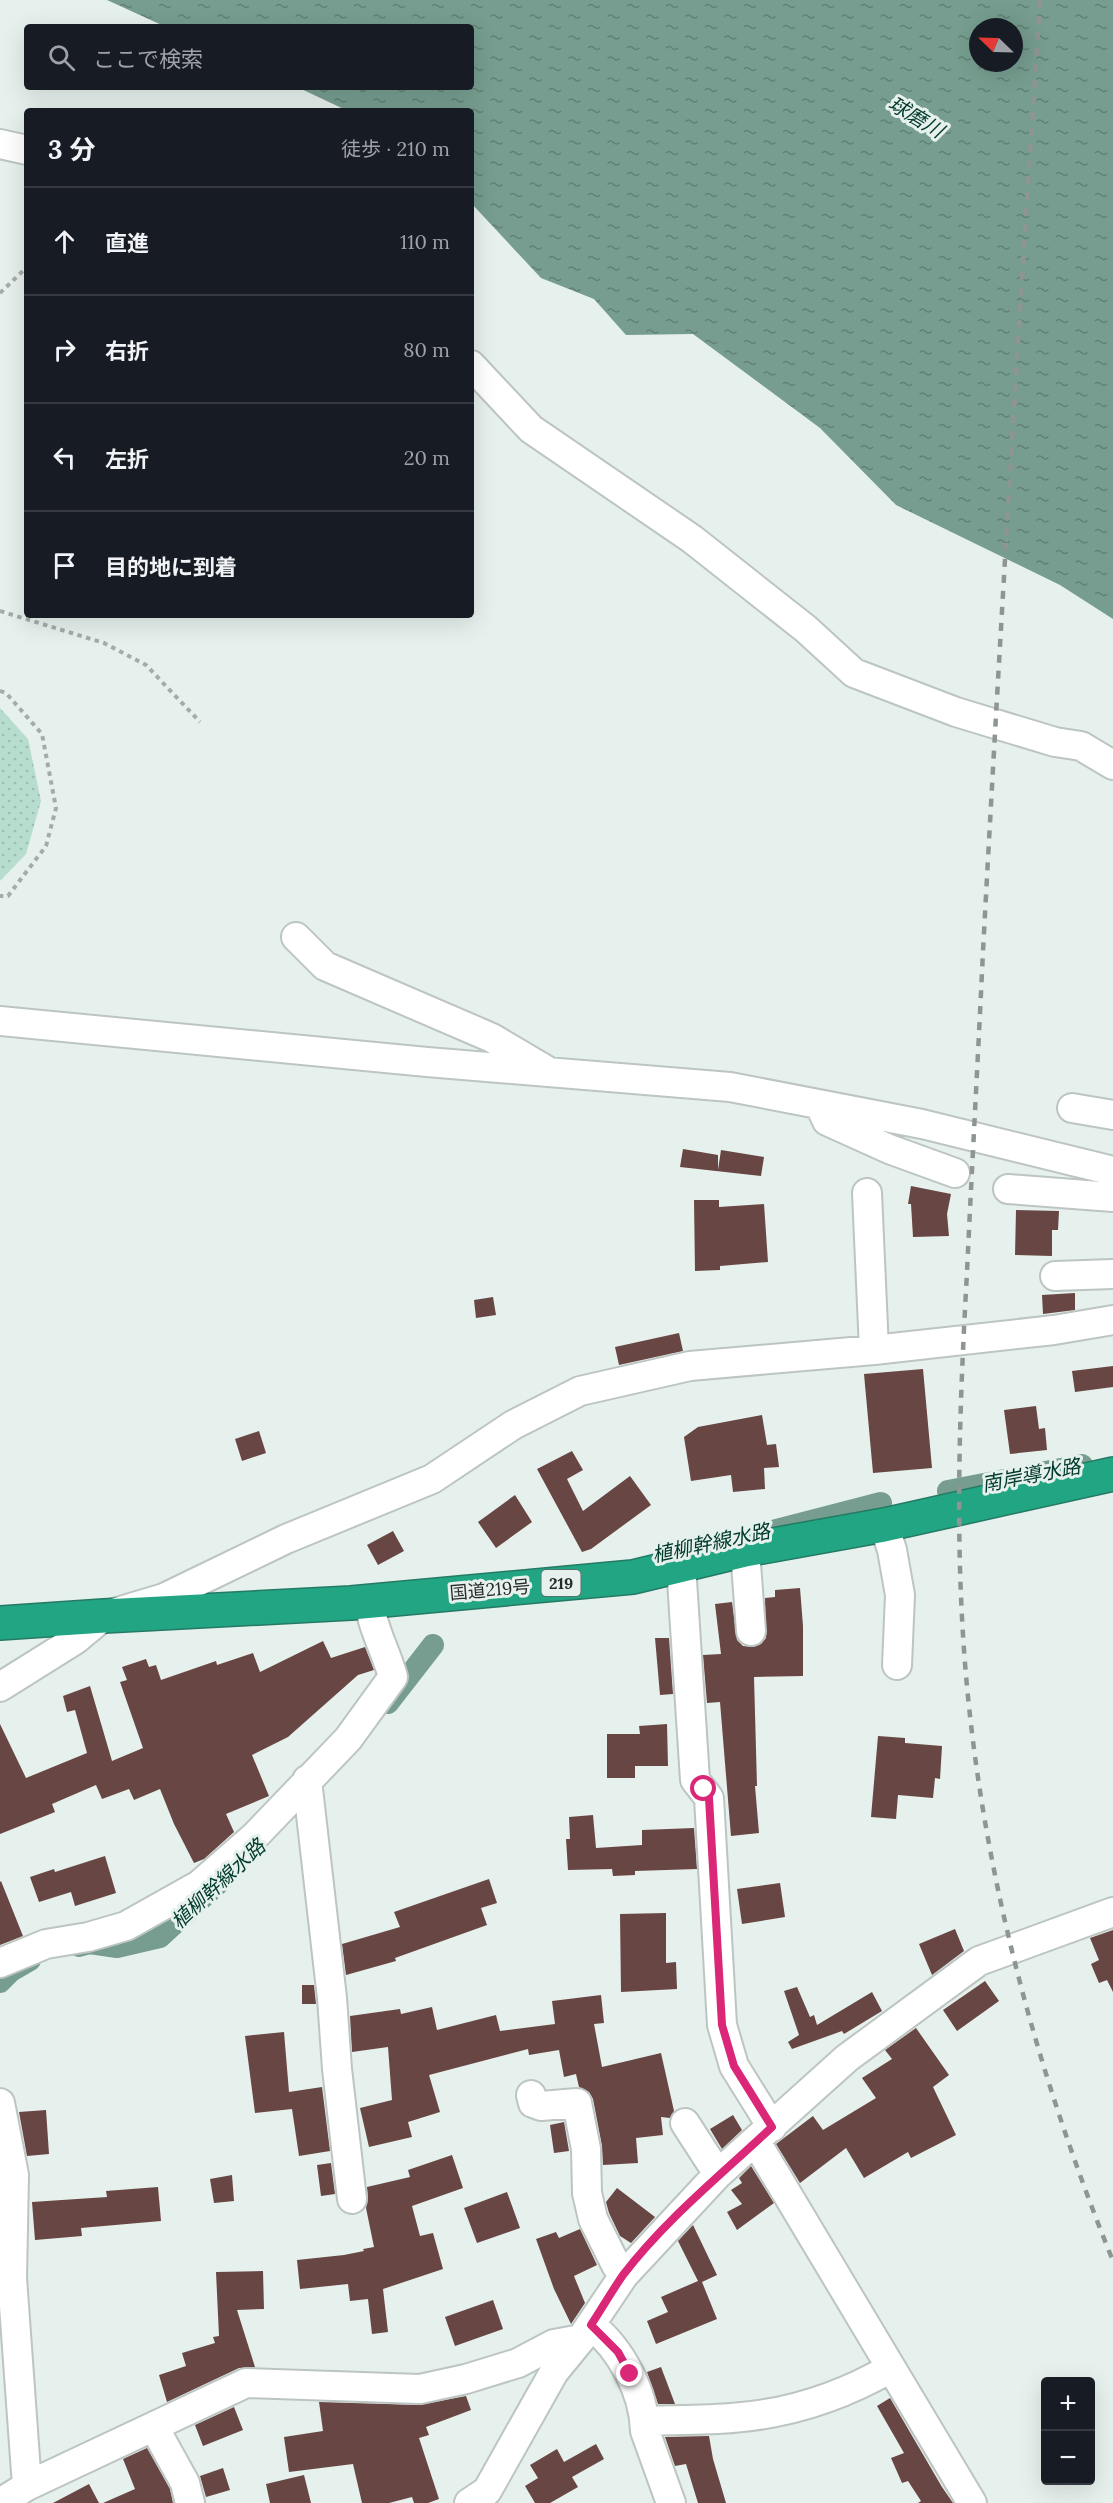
<!DOCTYPE html>
<html lang="ja">
<head>
<meta charset="utf-8">
<style>
	:root { --surface:#171b24; --page:#20242c; --text:#f1f3f6; --muted:#9ea1a6; --line:#363941 }
	body { margin:0; font-family:Lora,"Noto Sans JP",serif; background:var(--page); color:var(--text) }
	.controls { position:absolute; right:18px; bottom:18px; display:grid; overflow:hidden; border-radius:6px; box-shadow:0 6px 24px #0002 }
	.controls button { width:54px; height:54px; display:grid; place-items:center; padding:0; border:0; border-bottom:2px solid var(--line); background:var(--surface); color:var(--text); font:30px sans-serif }
	.compass { position:absolute; left:969px; top:18px; width:54px; height:54px; border-radius:50%; background:var(--surface); box-shadow:0 6px 24px #0002; rotate:293deg }
	.stop { position:absolute; width:18px; height:18px; margin:-14px; border:4px solid #db2777; border-radius:50%; background:#fff }
	.stop.end { background:#db2777; border-color:#fff; box-shadow:0 2px 6px #0008 }
	.list { margin:0; padding:0; list-style:none }
	h2 { display:flex; justify-content:space-between; align-items:center; height:78px; margin:0; padding:0 24px; font-size:26px }
	h2 small { font-size:20px; font-weight:400; color:var(--muted) }
	.list li { display:grid; grid-template-columns:39px 1fr auto; gap:18px; align-items:center; box-sizing:border-box; height:108px; padding:0 24px; border-top:2px solid var(--line) }
	.list b { display:block; font-size:22px; white-space:nowrap }
	.list em { font-size:20px; font-style:normal; color:var(--muted) }
	.icon { flex:none; width:33px; height:33px; fill:none; stroke:currentColor; stroke-width:2; stroke-linecap:round; stroke-linejoin:round }
	.map { position:relative; flex:none; width:1113px; height:2503px; overflow:hidden }
	.search { position:absolute; background:var(--surface); box-shadow:0 6px 24px #0002; left:24px; top:24px; width:450px; height:66px; display:flex; align-items:center; gap:15px; box-sizing:border-box; padding:0 21px; border-radius:6px; color:var(--muted); font-size:22px }
	.panel { position:absolute; background:var(--surface); box-shadow:0 6px 24px #0002; left:24px; top:108px; width:450px; height:510px; border-radius:6px }
	.map>svg:first-child { display:block }
	.park { fill:url(#park-dots) }
	.water { fill:url(#water-ripples); fill-rule:evenodd }
	.lines { fill:none; stroke-linecap:round; stroke-linejoin:round }
	.canal { stroke:#769d8f; stroke-width:22 }
	.building { fill:#684643 }
	.minor-casing { stroke:#bcc5c2; stroke-width:32 }
	.highway-casing { stroke:#247a64; stroke-width:36 }
	.path { stroke:#a4aca9; stroke-width:4; stroke-dasharray:4.5 4.5; stroke-linecap:butt }
	.minor { stroke:#fff; stroke-width:28 }
	.highway { stroke:#22a583; stroke-width:33 }
	.rail { stroke:#8e9592; stroke-width:4.5; stroke-dasharray:8 8; stroke-linecap:butt }
	.route { stroke:#db2777; stroke-width:8 }
	.labels { text-anchor:middle; stroke-width:6; stroke-linejoin:round; paint-order:stroke }
	.shield { fill:#e6f0ec; stroke:#606664; stroke-width:1.5 }
	.shield-label { font-size:16px; font-weight:bold; fill:#272b29 }
	.street-label { font-size:18px; fill:#272b29; stroke:#e6f0ec }
	.water-label { font-size:20px; font-style:italic; fill:#003a2c; stroke:#e6f0ec }
</style>
</head>
<body>
<div class="map">
<svg width="1113" height="2503" viewBox="0 0 1113 2503">
	<defs>
		<pattern id="park-dots" width="8" height="8" patternUnits="userSpaceOnUse" patternTransform="scale(1.5)"><rect width="8" height="8" fill="#b6ddce"/><path d="M2 2h.1M6 6h.1" fill="none" stroke="#9cbeb1" stroke-width="1.8" stroke-linecap="round"/></pattern>
		<pattern id="water-ripples" width="26" height="14" patternUnits="userSpaceOnUse" patternTransform="scale(1.5)"><rect width="26" height="14" fill="#769d8f"/><path d="M2 4q2-2 4 0t4 0M15 11q2-2 4 0t4 0" fill="none" stroke="#618075"/></pattern>
	</defs>
	<rect width="100%" height="100%" fill="#e6f0ec"/>
	<path class="park" d="M0,708L28,739L41,801L26,854L0,881Z"/>
	<path class="water" d="M107,0H1113V619L1060,585L896,505L820,428L693,334L626,335L594,299L541,278L471,203V111H348L297,87H471V27H166ZM978,27H1014V63H978Z"/>
	<g class="lines">
		<path class="canal" d="M948,1491L1082,1465
			M769,1532L881,1503
			M388,1703L433,1645
			M79,1946L90,1943L117,1947L160,1937L222,1880
			M0,1982L11,1971L30,1960"/>
	</g>
	<path class="building" d="M683,1149L718,1155V1170L721,1150L764,1157L761,1176L680,1167Z
		M911,1186L951,1194L947,1214L949,1236L913,1237L911,1204H908Z
		M694,1200H719V1207L764,1204L768,1262L720,1266V1270L695,1271Z
		M1016,1210L1059,1211L1058,1230H1052V1256L1015,1255Z
		M1075,1293V1310L1043,1314L1042,1295Z
		M493,1297L496,1315L476,1318L474,1300Z
		M679,1333L683,1351L619,1365L615,1347Z
		M1113,1366V1387L1075,1392L1072,1371Z
		M923,1369L932,1468L873,1473L864,1374Z
		M1036,1406L1039,1429L1045,1428L1047,1450L1010,1454L1004,1410Z
		M762,1415L767,1445L776,1444L779,1467L764,1468L765,1489L733,1492L731,1475L691,1481L684,1437L698,1427Z
		M259,1431L266,1453L242,1461L235,1439Z
		M572,1451L583,1470L567,1479L583,1511L630,1476L651,1505L591,1549L582,1552L537,1469Z
		M515,1495L532,1522L496,1548L478,1522Z
		M393,1531L404,1551L378,1565L367,1545Z
		M800,1588L803,1626V1676L754,1677L757,1786H755L759,1833L731,1836L720,1702L707,1703L703,1655L721,1654L715,1604L732,1602L737,1640L743,1646L753,1647L761,1644L766,1638L765,1598L775,1597V1590Z
		M655,1638H669L673,1694L660,1695Z
		M323,1641L331,1658L365,1647L374,1670L358,1675L288,1737L252,1755L269,1796L226,1814L234,1832L204,1859L194,1863L174,1824L160,1789L134,1800L129,1789L102,1799L96,1785L52,1804L55,1812L0,1834V1724L26,1778L87,1753L75,1710L67,1712L63,1696L90,1686L112,1761L143,1748L120,1682L127,1680L122,1667L146,1659L149,1667L156,1665L161,1680L216,1661L217,1665L253,1653L260,1672Z
		M667,1724L668,1766H635V1778H607V1734H640L639,1726Z
		M878,1736L905,1738V1743L942,1746L940,1779L935,1778L933,1798L898,1795L896,1819L871,1817Z
		M593,1815L596,1848L642,1845V1830L694,1828L697,1869L635,1871V1875L613,1876L612,1869L568,1870L566,1839H570L569,1817Z
		M105,1856L116,1893L75,1906L71,1892L39,1902L30,1877L54,1869L55,1872Z
		M489,1879L497,1903L481,1908L487,1925L395,1958L396,1961L346,1975L342,1944L400,1927L394,1912Z
		M1,1881L23,1936L0,1945V1882Z
		M780,1883L785,1917L742,1924L737,1889Z
		M666,1913V1963L676,1962L677,1989L621,1992L620,1914Z
		M955,1929L964,1951L932,1975L919,1944Z
		M1113,1930V1992L1107,1980L1099,1983L1091,1964L1099,1960L1090,1938Z
		M985,1981L999,2001L957,2031L943,2010Z
		M302,1985H314L316,2004H302Z
		M797,1987L810,2017L814,2015L817,2025L872,1992L882,2011L844,2034L842,2031L792,2049L788,2042L799,2035L784,1991Z
		M601,1995L604,2023L594,2024L602,2067L661,2053L674,2111L670,2118L661,2117L663,2135L636,2138L638,2163L603,2165L602,2146L593,2099L589,2092L579,2087L576,2074L564,2077L559,2050L529,2055L528,2049L429,2075L440,2112L408,2122L412,2137L369,2147L360,2108L392,2100L388,2047L352,2052L350,2016L400,2009L401,2014L432,2007L437,2030L496,2015L500,2031L555,2024L552,2001Z
		M916,2028L949,2075L933,2087L956,2135L911,2158L908,2152L864,2178L846,2148L800,2183L776,2144L813,2116L823,2130L876,2098L862,2078L892,2059L885,2050Z
		M284,2032L289,2092L322,2087L330,2151L299,2156L292,2109L255,2113L245,2036Z
		M46,2110L49,2154L27,2156L19,2112Z
		M733,2115L742,2130L722,2149L710,2129Z
		M564,2122L569,2151L554,2153L550,2125Z
		M452,2155L463,2188L412,2206L420,2236L433,2233L443,2269L383,2289L388,2332L372,2334L368,2299L350,2301L348,2284L300,2289L297,2260L344,2255L364,2251L363,2249L374,2247L366,2208L368,2198L367,2187L410,2177L408,2170Z
		M331,2163L335,2194L321,2196L317,2165Z
		M751,2166L774,2203L737,2230L727,2212L742,2204L731,2190L742,2183L739,2178Z
		M232,2175L234,2201L214,2203L210,2179Z
		M158,2187L161,2221L81,2228L82,2236L35,2240L32,2202L107,2197L106,2191Z
		M617,2188L655,2217L631,2243L620,2236L609,2213L606,2202Z
		M507,2192L520,2228L477,2243L464,2208Z
		M693,2225L717,2275L702,2282L717,2319L656,2344L647,2321L668,2312L661,2297L698,2281L678,2241Z
		M580,2229L597,2265L574,2276L585,2303L571,2324L554,2289L536,2239L556,2232L559,2238Z
		M263,2271L264,2309L237,2310L255,2367L239,2368L167,2402L159,2375L186,2366L182,2353L215,2343L213,2337L219,2336L216,2272Z
		M493,2300L503,2329L455,2346L445,2317Z
		M661,2367L675,2404H658L647,2372Z
		M466,2396L471,2410L426,2427L429,2435L419,2438L439,2499L428,2503H414L412,2497L389,2503H362L353,2464L289,2472L284,2437L323,2431L319,2402L419,2405Z
		M890,2398L942,2487L953,2503H918L921,2501L908,2481L902,2483L891,2458L904,2453L877,2406Z
		M234,2407L243,2430L203,2446L195,2425Z
		M709,2436L713,2459L726,2503H698L686,2464L675,2466L665,2437Z
		M596,2444L604,2459L572,2477L578,2487L550,2503H535L525,2486L538,2478L530,2465L557,2449L564,2462Z
		M147,2448L170,2489L173,2503H103L135,2489L123,2459Z
		M223,2468L230,2490L206,2497L200,2476Z
		M304,2475L311,2503H270L266,2484Z
		M89,2484L99,2503H53Z"/>
	<g class="lines">
		<g class="minor-casing">
			<path id="minor" d="M0,144L27,150
				M471,365L531,429L692,539L806,629L854,673L956,712L1055,742L1081,746L1113,765
				M296,937L325,966L492,1038L546,1070
				M0,1021L427,1062L730,1087L922,1124L1113,1171
				M820,1106L827,1121L889,1149L955,1173
				M1072,1108L1113,1115
				M1008,1189L1113,1197
				M867,1193L874,1350
				M1055,1276L1113,1274
				M884,1525L892,1550L900,1595L897,1665
				M745,1550L751,1631
				M681,1565L695,1780L709,1798L722,2025L734,2066L772,2127
				M0,1687L75,1640L104,1616L164,1598L286,1539L432,1479L513,1425L580,1391L690,1366L874,1350L1054,1330L1113,1320
				M307,1780L332,1998L337,2069L352,2199
				M0,1963L46,1944L88,1937L126,1926L199,1885L255,1836L348,1739L393,1677C386,1651 372,1628 369,1601
				M531,2095L533,2103L541,2106L577,2103L586,2149L587,2193L593,2219L616,2265L624,2275
				M0,2103L14,2175L12,2278L27,2486
				M685,2123L718,2174
				M756,2142L972,2503
				M591,2325C621,2349 644,2392 645,2431L671,2503
				M645,2421C677,2419 710,2421 742,2417C795,2412 846,2394 891,2368
				M154,2427L185,2483L190,2503
				M0,2503L27,2486L246,2383L420,2389L466,2379L518,2363L554,2344L581,2339
				M469,2503L487,2491L554,2372L581,2339L624,2275L718,2174L847,2058L979,1961L1113,1912"/>
		</g>
		<g class="highway-casing">
			<path id="highway" d="M0,1623L104,1616L351,1603L633,1577L745,1550L884,1525L1113,1474"/>
		</g>
		<path class="path" d="M0,293L27,267
			M0,611L104,643L146,665L200,722
			M0,691L6,693L42,734L56,808L46,846L8,896H0"/>
		<use href="#minor" class="minor"/>
		<use href="#highway" class="highway"/>
		<path class="rail" d="M1040,0C1019,317 1000,634 983,951C978,1058 972,1165 967,1272C960,1398 955,1524 964,1650C979,1860 1034,2066 1113,2261"/>
	</g>
	<g class="lines">
		<path class="route" d="M630,2374L618,2352L591,2325C602,2308 612,2291 623,2275C666,2219 722,2174 772,2127L734,2066L722,2025L709,1798L704,1789"/>
	</g>
	<g class="labels">
		<rect class="shield" x="541.5" y="1570" width="39" height="26" rx="4.5"/>
		<g class="shield-label">
			<text x="561" y="1589">219</text>
		</g>
		<g class="street-label">
			<text transform="translate(490 1590) rotate(-5)" y="6">国道219号</text>
		</g>
		<g class="water-label">
			<text transform="translate(916 117) rotate(31)" y="7">球磨川</text>
			<text transform="translate(1031 1475) rotate(-11)" y="7">南岸導水路</text>
			<text transform="translate(711 1543) rotate(-12)" y="7">植柳幹線水路</text>
			<text transform="translate(218 1884) rotate(-43)" y="7">植柳幹線水路</text>
		</g>
	</g>
</svg>
<div class="controls">
<button>+</button>
<button>−</button>
</div>
<svg class="compass" viewBox="-18 -18 36 36"><path d="M0-13l5 13h-10z" fill="#e53935"/><path d="M0 13l5-13h-10z" fill="#9ea1a6"/></svg>
<div class="stop" style="left:704px;top:1789px"></div>
<div class="stop end" style="left:630px;top:2374px"></div>
<div class="search"><svg class="icon" aria-label="search" viewBox="0 0 24 24"><circle cx="10" cy="10" r="6"/><path d="M15 15l6 6"/></svg>ここで検索</div>
<section class="panel">
<h2>3 分<small>徒歩 · 210 m</small></h2>
<ul class="list">
<li><svg class="icon" aria-label="ahead" viewBox="0 0 24 24"><path d="M12 20V5M6 11l6-6 6 6"/></svg><div><b>直進</b></div><em>110 m</em></li>
<li><svg class="icon" aria-label="right" viewBox="0 0 24 24"><path d="M7 20v-9h11M14 6l5 5-5 5"/></svg><div><b>右折</b></div><em>80 m</em></li>
<li><svg class="icon" aria-label="left" viewBox="0 0 24 24"><path d="M17 20v-9H6M10 6l-5 5 5 5"/></svg><div><b>左折</b></div><em>20 m</em></li>
<li><svg class="icon" aria-label="arrive" viewBox="0 0 24 24"><path d="M6 21V4h12l-3 4 3 4H6"/></svg><div><b>目的地に到着</b></div></li>
</ul>
</section>
</div>
</body>
</html>
